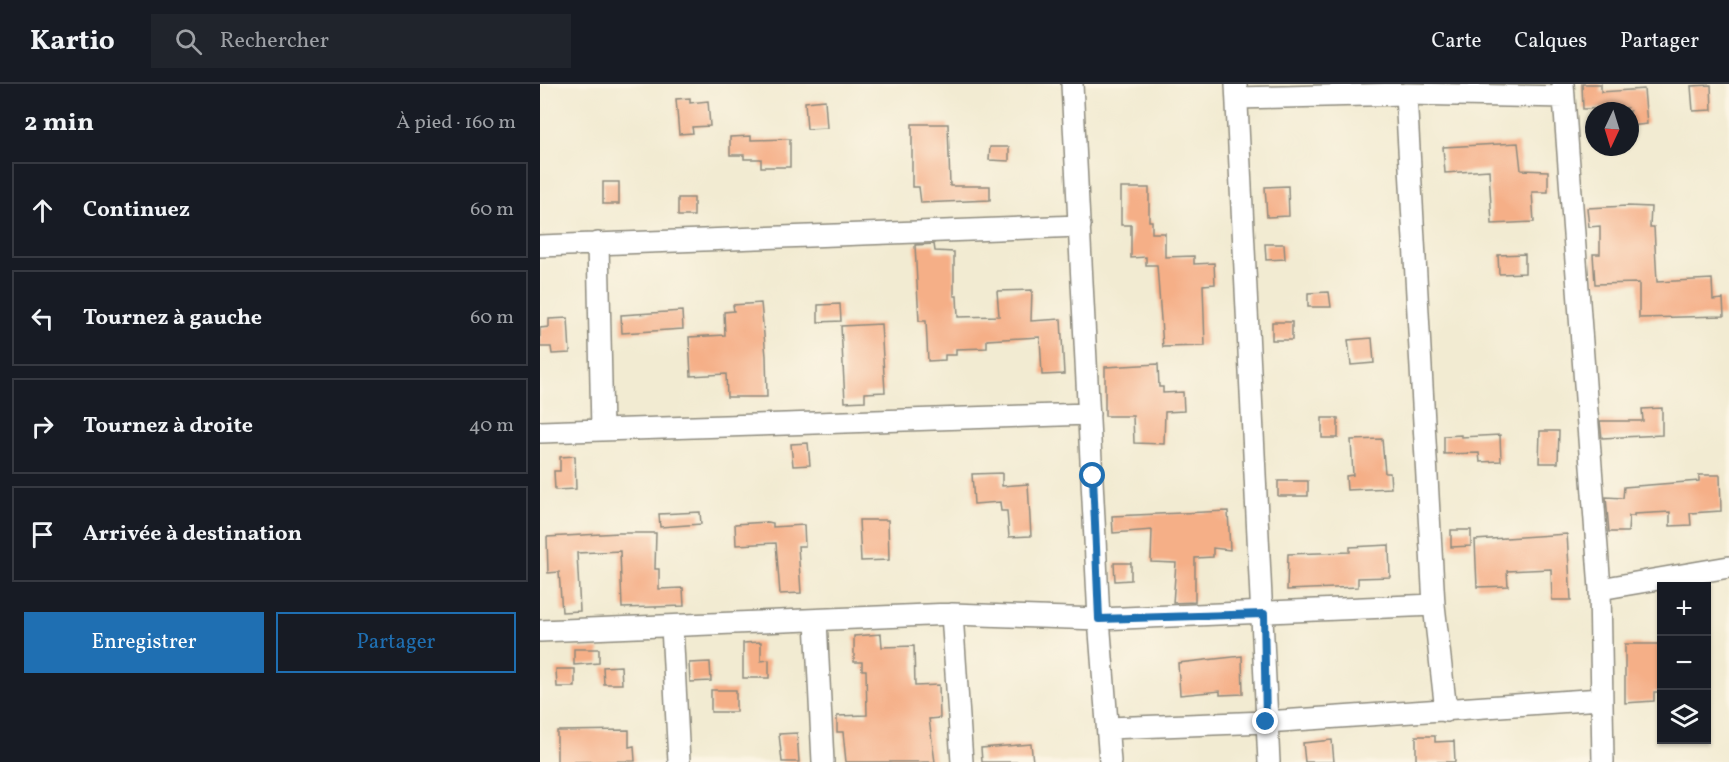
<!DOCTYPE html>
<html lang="fr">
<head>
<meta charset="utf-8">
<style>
	:root { --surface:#171b24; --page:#20242c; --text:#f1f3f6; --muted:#9ea1a6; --line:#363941; --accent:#1f6fb2 }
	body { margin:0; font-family:Vollkorn,serif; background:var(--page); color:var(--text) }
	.controls { position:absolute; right:18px; bottom:18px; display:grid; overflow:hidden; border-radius:0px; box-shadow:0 2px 4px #0004 }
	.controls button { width:54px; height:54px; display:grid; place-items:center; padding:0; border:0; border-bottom:2px solid var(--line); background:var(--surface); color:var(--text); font:30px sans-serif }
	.compass { position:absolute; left:1045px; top:18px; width:54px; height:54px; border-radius:50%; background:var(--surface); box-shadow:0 2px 4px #0004; rotate:184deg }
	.stop { position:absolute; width:18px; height:18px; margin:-14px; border:4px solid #1f6fb2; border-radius:50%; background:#fff }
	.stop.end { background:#1f6fb2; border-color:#fff; box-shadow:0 2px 6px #0008 }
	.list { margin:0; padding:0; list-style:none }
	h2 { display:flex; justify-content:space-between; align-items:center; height:78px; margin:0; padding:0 24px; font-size:26px }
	h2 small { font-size:20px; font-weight:400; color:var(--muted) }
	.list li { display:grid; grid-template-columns:39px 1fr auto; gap:18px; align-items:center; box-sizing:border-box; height:96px; margin:0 12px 12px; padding:0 12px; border:2px solid var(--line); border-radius:0px }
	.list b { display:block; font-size:22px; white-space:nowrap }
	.list em { font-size:20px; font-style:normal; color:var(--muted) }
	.actions { display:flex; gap:12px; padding:18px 24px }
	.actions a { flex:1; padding:14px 0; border:2px solid var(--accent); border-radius:0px; text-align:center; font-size:21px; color:var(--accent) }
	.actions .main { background:var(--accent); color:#fff }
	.icon { flex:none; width:33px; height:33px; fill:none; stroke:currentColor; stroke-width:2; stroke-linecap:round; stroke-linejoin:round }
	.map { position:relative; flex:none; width:1189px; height:678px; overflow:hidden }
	header { display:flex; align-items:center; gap:36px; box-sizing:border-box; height:84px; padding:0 30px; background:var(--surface); border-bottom:2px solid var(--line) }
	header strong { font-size:28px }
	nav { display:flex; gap:33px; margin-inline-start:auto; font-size:21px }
	.search { width:420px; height:54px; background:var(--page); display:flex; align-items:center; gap:15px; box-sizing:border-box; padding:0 21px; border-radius:0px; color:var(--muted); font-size:22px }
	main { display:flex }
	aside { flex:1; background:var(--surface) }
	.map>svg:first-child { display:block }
	.building { fill:#f5af87 }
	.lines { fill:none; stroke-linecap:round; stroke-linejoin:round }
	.minor-casing { stroke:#8e8b7e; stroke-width:24 }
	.minor { stroke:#fff; stroke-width:21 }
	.route { stroke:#1f6fb2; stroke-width:8 }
</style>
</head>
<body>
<header>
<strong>Kartio</strong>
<div class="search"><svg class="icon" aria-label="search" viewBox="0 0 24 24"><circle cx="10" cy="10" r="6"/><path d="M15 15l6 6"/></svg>Rechercher</div>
<nav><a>Carte</a><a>Calques</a><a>Partager</a></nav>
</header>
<main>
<aside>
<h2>2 min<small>À pied · 160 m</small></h2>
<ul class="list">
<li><svg class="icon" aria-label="ahead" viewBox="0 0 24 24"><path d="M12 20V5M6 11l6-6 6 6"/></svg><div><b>Continuez</b></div><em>60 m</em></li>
<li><svg class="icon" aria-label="left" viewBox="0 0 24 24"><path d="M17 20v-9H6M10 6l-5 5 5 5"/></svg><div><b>Tournez à gauche</b></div><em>60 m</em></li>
<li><svg class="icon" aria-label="right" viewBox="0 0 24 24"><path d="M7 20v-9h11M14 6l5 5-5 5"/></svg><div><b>Tournez à droite</b></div><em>40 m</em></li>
<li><svg class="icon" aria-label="arrive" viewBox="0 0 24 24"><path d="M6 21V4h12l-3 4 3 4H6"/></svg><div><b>Arrivée à destination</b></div></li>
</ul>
<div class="actions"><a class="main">Enregistrer</a><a>Partager</a></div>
</aside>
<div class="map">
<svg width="1189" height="678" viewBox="0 0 1189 678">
	<rect width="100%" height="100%" fill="#fcf5e5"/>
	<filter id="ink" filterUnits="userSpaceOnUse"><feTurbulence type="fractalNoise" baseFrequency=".0167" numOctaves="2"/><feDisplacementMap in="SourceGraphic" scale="12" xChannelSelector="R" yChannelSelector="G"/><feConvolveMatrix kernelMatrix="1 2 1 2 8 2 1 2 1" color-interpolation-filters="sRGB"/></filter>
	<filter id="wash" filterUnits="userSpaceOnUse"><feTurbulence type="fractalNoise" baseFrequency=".008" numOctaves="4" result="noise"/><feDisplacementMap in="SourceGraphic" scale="24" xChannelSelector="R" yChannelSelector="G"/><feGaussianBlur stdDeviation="1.35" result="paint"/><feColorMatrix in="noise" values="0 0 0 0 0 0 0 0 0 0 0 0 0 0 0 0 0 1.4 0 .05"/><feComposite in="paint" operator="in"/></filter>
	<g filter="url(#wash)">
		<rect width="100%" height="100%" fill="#f2ebd2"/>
		<g id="blocks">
			<path class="building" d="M1042,0H1061V8L1104,5L1107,40L1090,42V27H1087V24L1043,25Z
				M1171,1L1172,26L1153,27L1151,2Z
				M150,14V19L168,17L170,42L152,43L153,49L139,50L136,15Z
				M285,16L287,44L267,45L265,18Z
				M372,40H408L410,102H450V116L381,119L379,103H372Z
				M211,52V56L250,55V83H221V75H204V71H190V53Z
				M978,59L981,86L1008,87V108H992L994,138L952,140L949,86L905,89L903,63Z
				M450,63H469V77L449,76Z
				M63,98H79V120H63Z
				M748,102L749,132L727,133L725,103Z
				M581,104H609V137H612V149H625V173L654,172V180L674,179L675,200L663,201L665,262L623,263L617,181H606V173L591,174V141H581Z
				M138,114H154V132H138Z
				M1087,122L1111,123L1110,143H1114L1117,198L1172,195L1173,216L1183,215L1184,232L1099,234V199L1055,200L1053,170H1060V142L1049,143L1047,124Z
				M394,160L395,167L414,168V212H417L418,233L459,232L457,207L492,206L491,237L521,235L524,290L502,291L500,253L447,256V264L416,265V271H405V276L388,277L386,237H379L375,161Z
				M725,160H744L745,175L726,176Z
				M985,170V189L959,190L958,171Z
				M789,208L791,223H768V209Z
				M221,219L226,272L227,313H187L186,290L151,292L149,253L185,251L184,228L194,227L193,221Z
				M300,220L301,237L278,238V221Z
				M142,227L143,245L82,249L81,231Z
				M28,234L30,269L12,270L11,263H0V244L9,243V235Z
				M732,238H752V256H732Z
				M341,240L345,308L325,309V317L305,318L301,242Z
				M832,254L834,279L811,281L808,256Z
				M618,280L619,303H623V309L643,308L644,327L625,328L624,360L594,359L593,332H565V283Z
				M1122,324V351L1062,354L1060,337H1103L1102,325Z
				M782,334H798V354H782Z
				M1000,347H1019L1018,379H999Z
				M921,351V353L960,351L961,377L940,378L939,369L904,370V352Z
				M842,355L845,389H850L851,404L807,406L806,392L813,391L811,356Z
				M268,359L270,381L253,382L251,360Z
				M35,372L36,405L15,406L14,387H20V373Z
				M462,389V402L488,400L491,452L469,453L467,427H461L460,418L434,420L432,390Z
				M1159,391H1180L1181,427L1150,429L1151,441L1130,442V428L1094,430V432H1089L1088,448H1069L1066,413L1083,414L1084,403L1159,397Z
				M738,397H768V412H738Z
				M688,427L690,466L673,464V473L655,474V518L633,519L636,479L611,478L612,446L573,449L572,432Z
				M160,428L161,440L120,443L119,430Z
				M319,436H348L349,476L321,477Z
				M228,438L233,439V443L264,441L265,462H258L261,509L240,510L236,459L196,461L195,440Z
				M911,446H931V462L911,463Z
				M79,449H116L115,485H119V505L143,504L144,522L82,524L80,467L37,469L40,527L22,528L19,488L8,489L7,453Z
				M1027,450L1031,516H1012L1011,485L967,487L968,502L937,503L935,456Z
				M849,461L850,493L818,494V503L747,506L748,470L810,468V463Z
				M574,479H591V496L575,497Z
				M341,550L342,563L374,562L375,602L399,601L400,634L389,635L395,678H306L303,648H297V632L327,631L326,586H322V578H314V552Z
				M221,558V577L229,576V594H203V559Z
				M1085,560H1122V608H1114V617L1085,619Z
				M34,565H59V579L34,581Z
				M702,572L703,610L680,611V607L640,611L638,579Z
				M170,578L171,597L150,598L149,579Z
				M81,582L82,600H64L63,583Z
				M16,585H35V603H17Z
				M171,606H196V628H171Z
				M89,646V663L94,662L95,677L17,678V647Z
				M257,649L259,678H242L239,650Z
				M876,652H895V658L914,657L915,678H876Z
				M792,656L794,678H765L763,659Z
				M491,660L493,678H442L441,664Z"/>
		</g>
	</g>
	<g filter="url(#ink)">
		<use href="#blocks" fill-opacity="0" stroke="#8e8b7e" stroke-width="1.5"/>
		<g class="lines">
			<g class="minor-casing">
				<path id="minor" d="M532,0L559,535L570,678
					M696,0L729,678
					M1023,0L1060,505L1063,678
					M866,10L894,521L906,627
					M697,14L866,10L1024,13
					M58,159L62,346
					M0,162L540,142
					M0,348L549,330
					M1060,505L1189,483
					M412,530L422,678
					M276,536L283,678
					M132,542L139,678
					M0,547L412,530L559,535L894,521
					M568,644L726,638L1061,615"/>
			</g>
			<use href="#minor" class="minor"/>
		</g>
	</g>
	<g class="lines" filter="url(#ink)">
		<path class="route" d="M553,392L559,535L724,530L726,638"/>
	</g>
</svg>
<div class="controls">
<button>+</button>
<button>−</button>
<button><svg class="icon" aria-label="layers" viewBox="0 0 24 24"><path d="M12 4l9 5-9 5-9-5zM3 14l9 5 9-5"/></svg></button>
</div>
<svg class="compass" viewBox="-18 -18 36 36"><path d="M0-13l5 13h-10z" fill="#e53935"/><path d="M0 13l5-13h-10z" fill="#9ea1a6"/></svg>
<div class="stop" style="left:553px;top:392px"></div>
<div class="stop end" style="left:726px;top:638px"></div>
</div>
</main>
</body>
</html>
